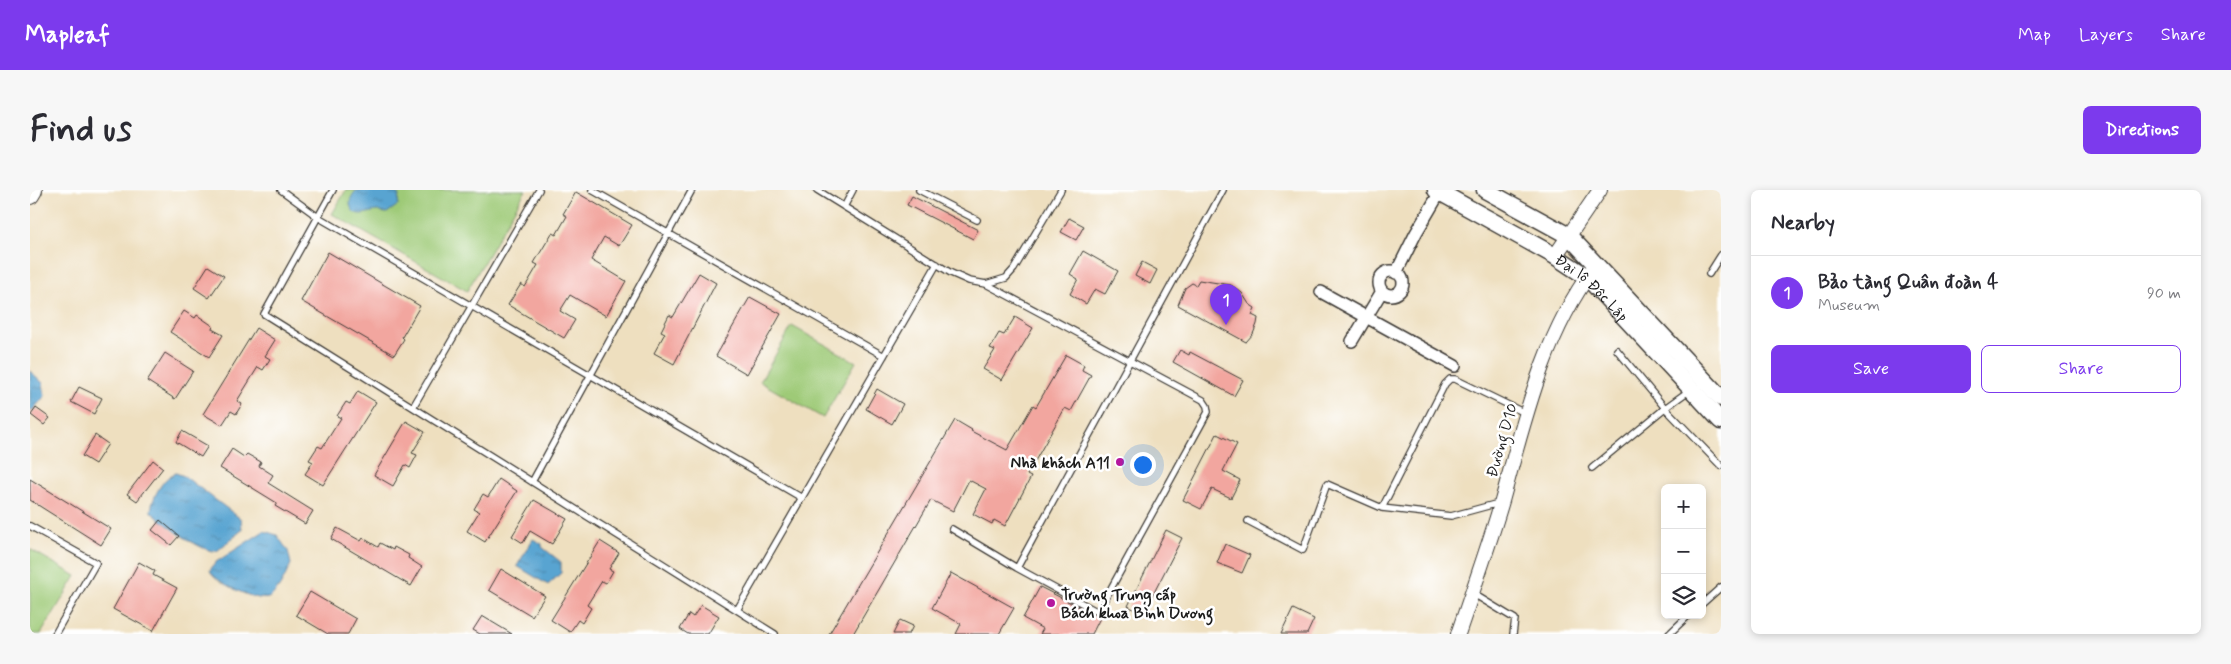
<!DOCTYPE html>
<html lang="en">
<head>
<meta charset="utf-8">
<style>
	:root { --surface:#fff; --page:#f7f7f7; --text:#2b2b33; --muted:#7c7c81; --line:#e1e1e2; --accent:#7c3aed }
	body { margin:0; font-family:Mynerve,sans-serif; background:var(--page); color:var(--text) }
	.controls { position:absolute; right:15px; bottom:15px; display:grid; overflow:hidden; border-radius:8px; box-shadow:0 2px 8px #0003 }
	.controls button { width:45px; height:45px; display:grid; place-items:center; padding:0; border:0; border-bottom:1px solid var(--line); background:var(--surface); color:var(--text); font:25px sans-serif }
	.you { position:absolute; left:1112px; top:274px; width:18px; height:18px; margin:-12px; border:4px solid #fff; border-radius:50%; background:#1a73e8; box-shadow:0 0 0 8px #1a73e833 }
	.badge { display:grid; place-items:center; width:32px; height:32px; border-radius:50%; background:var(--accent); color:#fff; font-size:16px; font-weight:700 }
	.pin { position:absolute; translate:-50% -41px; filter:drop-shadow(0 1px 2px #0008) }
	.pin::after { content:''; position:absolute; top:26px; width:18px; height:15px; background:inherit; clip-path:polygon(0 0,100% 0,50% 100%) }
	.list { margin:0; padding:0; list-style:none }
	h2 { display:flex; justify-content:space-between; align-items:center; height:65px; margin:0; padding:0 20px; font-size:21px }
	h2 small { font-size:16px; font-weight:400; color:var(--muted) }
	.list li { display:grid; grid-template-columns:32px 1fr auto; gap:15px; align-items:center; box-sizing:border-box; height:75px; padding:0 20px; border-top:1px solid var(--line) }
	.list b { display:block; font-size:19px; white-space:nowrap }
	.list p { margin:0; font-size:16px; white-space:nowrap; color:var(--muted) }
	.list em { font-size:16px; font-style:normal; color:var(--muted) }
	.actions { display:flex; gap:10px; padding:15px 20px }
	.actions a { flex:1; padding:11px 0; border:1px solid var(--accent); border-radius:8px; text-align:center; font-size:18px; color:var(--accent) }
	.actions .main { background:var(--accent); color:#fff }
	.icon { flex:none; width:28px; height:28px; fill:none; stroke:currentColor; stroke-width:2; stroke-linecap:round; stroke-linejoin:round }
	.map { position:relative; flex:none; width:1691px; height:444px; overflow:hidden; border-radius:8px }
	header { display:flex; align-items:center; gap:30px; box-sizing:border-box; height:70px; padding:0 25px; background:var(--accent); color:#fff }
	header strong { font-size:24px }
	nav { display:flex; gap:28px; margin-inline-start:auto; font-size:18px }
	.intro { display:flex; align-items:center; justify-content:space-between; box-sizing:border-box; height:120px; padding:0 30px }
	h1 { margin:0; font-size:35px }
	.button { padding:12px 22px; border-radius:8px; background:var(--accent); color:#fff; font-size:18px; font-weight:700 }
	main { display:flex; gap:30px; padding:0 30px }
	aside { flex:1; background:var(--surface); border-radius:8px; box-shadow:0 2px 8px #0003 }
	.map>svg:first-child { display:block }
	.green { fill:#9eca77; stroke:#5d734a }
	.water { fill:url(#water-ripples); stroke:#3a6076 }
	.building { fill:#f2a69f }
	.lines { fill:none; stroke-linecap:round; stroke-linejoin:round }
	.service-casing { stroke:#3c3934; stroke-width:8 }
	.minor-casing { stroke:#3c3934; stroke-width:14 }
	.tertiary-casing { stroke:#3c3934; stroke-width:16 }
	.secondary-casing { stroke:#3c3934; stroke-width:19 }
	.primary-casing { stroke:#3c3934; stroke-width:20 }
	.service { stroke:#fff; stroke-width:5.5 }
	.minor { stroke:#fff; stroke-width:11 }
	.tertiary { stroke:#fff; stroke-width:14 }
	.secondary { stroke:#fff; stroke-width:16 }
	.primary { stroke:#fff; stroke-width:18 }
	.poi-dot { fill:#b5179e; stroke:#fff; stroke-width:2 }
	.labels { text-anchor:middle; stroke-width:5; stroke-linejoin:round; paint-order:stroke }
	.street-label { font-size:16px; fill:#1c1c1c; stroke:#fff }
	.poi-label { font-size:16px; font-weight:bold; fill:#1c1c1c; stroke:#fff; text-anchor:end }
</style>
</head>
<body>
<header>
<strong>Mapleaf</strong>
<nav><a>Map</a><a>Layers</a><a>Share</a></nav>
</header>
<div class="intro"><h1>Find us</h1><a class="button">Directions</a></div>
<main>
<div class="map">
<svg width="1691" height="444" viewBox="0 0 1691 444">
	<defs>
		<pattern id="water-ripples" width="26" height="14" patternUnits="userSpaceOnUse" patternTransform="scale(1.25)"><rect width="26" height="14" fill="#59a4d1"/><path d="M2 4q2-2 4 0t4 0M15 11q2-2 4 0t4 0" fill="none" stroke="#4985a9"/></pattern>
	</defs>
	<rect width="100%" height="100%" fill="#fff"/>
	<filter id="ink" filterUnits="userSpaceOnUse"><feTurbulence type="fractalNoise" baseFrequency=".02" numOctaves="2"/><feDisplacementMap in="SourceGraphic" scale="10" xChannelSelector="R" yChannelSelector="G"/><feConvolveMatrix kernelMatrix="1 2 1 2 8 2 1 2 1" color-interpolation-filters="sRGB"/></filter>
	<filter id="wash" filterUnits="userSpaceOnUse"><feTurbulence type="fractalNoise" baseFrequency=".0096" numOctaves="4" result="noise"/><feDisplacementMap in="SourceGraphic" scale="20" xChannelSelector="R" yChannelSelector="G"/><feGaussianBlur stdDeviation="1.12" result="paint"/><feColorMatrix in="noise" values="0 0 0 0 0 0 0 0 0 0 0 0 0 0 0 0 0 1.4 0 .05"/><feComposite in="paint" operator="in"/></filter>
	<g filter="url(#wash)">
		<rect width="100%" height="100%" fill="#eedfbf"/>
		<path class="green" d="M316,0H496L437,101L302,24Z
			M762,136L826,172L793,228L730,192Z
			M0,359L46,386L11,444H0Z"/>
		<path class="water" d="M327,0H363L369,5L368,15L357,23C354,23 351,22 348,21C340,21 323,31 320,14C320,8 323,4 327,0Z
			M0,181L13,193L15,206L0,223Z
			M146,283L154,286L211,329L212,340L187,361C171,363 134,333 121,322C121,310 133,286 146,283Z
			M234,341L247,345L258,361L261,374C256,384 250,400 240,407C231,415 182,391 180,380L186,372Z
			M503,349L512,354V357L531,372V383L518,395L487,376Z"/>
		<g id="blocks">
			<path class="building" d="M546,2L602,35L589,56L574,47L561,70L596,91L576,126L540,105L530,121L545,130L534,148L478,115L491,94L495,97L508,75L504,73L522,43L526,45L537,26L533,24Z
				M882,6L948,40L943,49L877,15Z
				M1039,28L1054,36L1046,50L1031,42Z
				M1053,61L1088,81L1075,104L1065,99L1056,114L1040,104L1048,89L1040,84Z
				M298,62L390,116L372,147L374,149L364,165L271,111Z
				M1112,72L1127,80L1120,94L1105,86Z
				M178,76L194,86L179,108L164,98Z
				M669,83L686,93L644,174L624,163L635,143L631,141L639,125L643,127Z
				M1169,90L1201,95L1212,103L1219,114L1225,118L1222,125L1228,128L1227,134L1223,144L1216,152L1148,115L1155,98L1162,93L1166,95Z
				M720,107L751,124L717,184L686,166Z
				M154,121L165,128L167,125L183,136L182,139L193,145L179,167L140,142Z
				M985,127L1003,138L972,190L953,179L965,160L960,158L969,143L974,145Z
				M226,138L245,150L235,166L240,169L233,180L228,177L207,211L212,214L206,224L201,221L192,235L173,224Z
				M1150,160L1159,165L1160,162L1213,190L1204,206L1143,172Z
				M135,163L163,181L145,209L117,191Z
				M1036,165L1054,175L1052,180L1061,185L1041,221L1035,218L997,285L1001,287L975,336L964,330L962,334L943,324L956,299L939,290L923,321L901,310L823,444H799L925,230L942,240L941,241L977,260L1003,215L1006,217Z
				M49,197L72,208L64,224L41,212Z
				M847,199L873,214L862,234L836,219Z
				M328,201L346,212L293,295L275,284L283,272L279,270L288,256L292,258L311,228L307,226L316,212L320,214Z
				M6,218L20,228L14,235L1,225Z
				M376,231L395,242L382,263L387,265L380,278L375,275L363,296L344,285Z
				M152,241L178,256L171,267L146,252Z
				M1187,244L1207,254L1193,281L1210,290L1201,308L1182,299L1171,319L1153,310Z
				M65,245L78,254L65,274L52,266Z
				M202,259L214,267L217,264L231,272L229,276L243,285L238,293L283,321L275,334L245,316L247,313L190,278Z
				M123,270L133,278L107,311L97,304Z
				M0,289L81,339L71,355L0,310Z
				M469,289L487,301L455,352L437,341L449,322L444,319L453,304L458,307Z
				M504,310L537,329L522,354L500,341L493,353L482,346Z
				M130,330L149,346L141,355L122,340Z
				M307,338L331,351L333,348L348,357L350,353L363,360L364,357L379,365L378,368L392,377L381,396L301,349Z
				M1136,340L1152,348L1113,424L1098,416Z
				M570,351L589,363L579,379L583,381L576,393L572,391L557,415L561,418L552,433L548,430L540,442L521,430Z
				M1195,354L1220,365L1212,383L1187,373Z
				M109,372L125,381L123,385L147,398L123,441L83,419Z
				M471,379L515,406L502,426L459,400Z
				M921,383L984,418L969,444H926L931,434L902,418Z
				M1010,397L1070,428L1062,444H1010L1013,439L993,428Z
				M280,402L326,429L318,444H298L266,425Z
				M671,415L689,426L678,444H658L650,439L659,424L663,427Z
				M1263,419L1284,429L1277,444H1251Z
				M452,426L482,444H450L443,440Z
				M870,430L883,436L879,444H863Z"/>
		</g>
	</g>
	<g filter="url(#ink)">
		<use href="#blocks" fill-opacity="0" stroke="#3c3934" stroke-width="1"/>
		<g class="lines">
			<g class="service-casing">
				<path id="service" d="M251,0L288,27L772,308
					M303,0L234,124L745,444
					M562,0L854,166
					M787,0L921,83L939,91L956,94L976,88L984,79L1031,0
					M889,0L947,30
					M814,17L823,0
					M1679,84L1691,65
					M1660,200L1635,218L1691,276
					M383,217L509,0
					M1562,278L1635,218L1587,160
					M502,292L662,0
					M1352,318L1415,194L1420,189H1425L1495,223
					M1218,331L1273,360L1297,294L1352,318L1421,326L1469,313
					M0,336L66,373L25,444
					M922,339L987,378L1068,422L1178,222L1177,216L1173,210L956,94
					M987,378L1193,0
					M1442,403L1485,429L1483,444
					M1672,414L1691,397
					M707,420L907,74
					M1639,444L1659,425"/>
			</g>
			<g class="minor-casing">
				<path id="minor" d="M1349 93a12 12 0 1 1 24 0a12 12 0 1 1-24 0Z
					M1366,83L1386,43L1410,2
					M1291,102L1425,176
					M1322,151L1352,101"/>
			</g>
			<g class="tertiary-casing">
				<path id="tertiary" d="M1525,66L1570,0
					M1428,444C1443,400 1459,355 1472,311C1494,232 1513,146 1563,79"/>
			</g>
			<g class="secondary-casing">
				<g id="secondary">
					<path id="s1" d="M1406,0L1525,66L1557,87L1691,231"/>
					<path d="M1455,0L1539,46L1691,208"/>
				</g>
			</g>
			<g class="primary-casing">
				<path id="primary" d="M0,5L3,0"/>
			</g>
			<use href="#service" class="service"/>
			<use href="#minor" class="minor"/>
			<use href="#tertiary" class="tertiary"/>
			<use href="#secondary" class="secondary"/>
			<use href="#primary" class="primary"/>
		</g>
	</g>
	<g class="poi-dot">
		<circle cx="1090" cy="272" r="5"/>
		<circle cx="1021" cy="413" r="5"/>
	</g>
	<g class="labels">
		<g class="street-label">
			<text dy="6" stroke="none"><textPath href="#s1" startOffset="185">Đại lộ Độc Lập</textPath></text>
			<text transform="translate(1471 250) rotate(-74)" y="6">Đường D10</text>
		</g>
		<g class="poi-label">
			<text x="1080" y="278">Nhà khách A11</text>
			<text x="1031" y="410" text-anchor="start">Trường Trung cấp<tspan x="1031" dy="18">Bách khoa Bình Dương</tspan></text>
		</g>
	</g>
</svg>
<div class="controls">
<button>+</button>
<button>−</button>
<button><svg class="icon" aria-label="layers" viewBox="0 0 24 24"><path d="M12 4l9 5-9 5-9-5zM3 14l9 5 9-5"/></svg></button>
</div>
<div class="you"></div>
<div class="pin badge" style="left:1196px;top:135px">1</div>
</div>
<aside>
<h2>Nearby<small></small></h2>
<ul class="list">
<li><span class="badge">1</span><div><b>Bảo tàng Quân đoàn 4</b><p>Museum</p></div><em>90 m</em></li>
</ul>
<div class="actions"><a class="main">Save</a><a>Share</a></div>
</aside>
</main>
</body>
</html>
